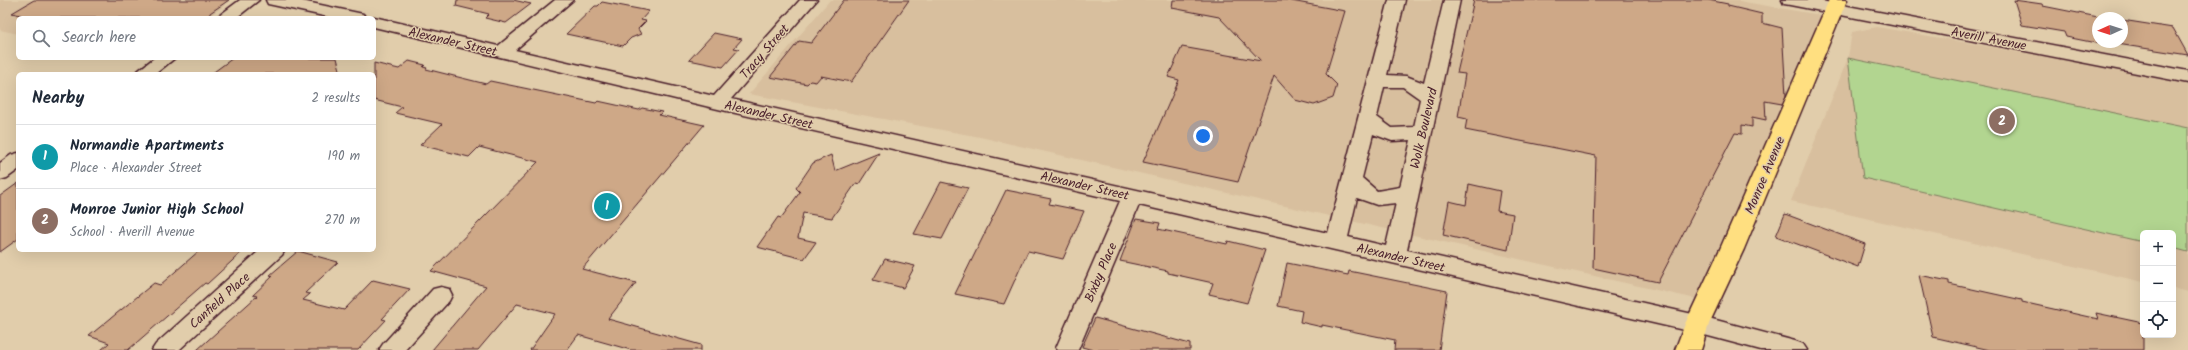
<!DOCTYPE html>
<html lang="en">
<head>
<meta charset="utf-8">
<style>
	:root { --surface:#fff; --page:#f2f2f3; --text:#1f2937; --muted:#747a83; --line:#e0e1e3; --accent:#db2777 }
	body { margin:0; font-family:Kalam,sans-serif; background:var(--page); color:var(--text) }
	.controls { position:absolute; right:12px; bottom:12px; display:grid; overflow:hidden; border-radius:6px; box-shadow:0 4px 16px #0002 }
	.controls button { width:36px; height:36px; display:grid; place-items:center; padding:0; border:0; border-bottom:1px solid var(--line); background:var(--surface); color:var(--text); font:20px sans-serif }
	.compass { position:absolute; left:2092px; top:12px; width:36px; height:36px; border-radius:50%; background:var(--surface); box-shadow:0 4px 16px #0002; rotate:267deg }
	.you { position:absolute; left:1203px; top:136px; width:14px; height:14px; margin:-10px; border:3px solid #fff; border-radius:50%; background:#1a73e8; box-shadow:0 0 0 6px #1a73e833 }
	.badge { display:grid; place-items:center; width:26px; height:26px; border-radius:50%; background:var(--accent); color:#fff; font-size:13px; font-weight:700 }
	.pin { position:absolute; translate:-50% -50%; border:2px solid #fff; box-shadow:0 1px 4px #0006 }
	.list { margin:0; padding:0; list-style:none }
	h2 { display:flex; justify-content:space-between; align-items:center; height:52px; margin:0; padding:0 16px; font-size:17px }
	h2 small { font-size:13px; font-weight:400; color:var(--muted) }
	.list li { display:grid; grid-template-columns:26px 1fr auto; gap:12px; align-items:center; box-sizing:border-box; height:64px; padding:0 16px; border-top:1px solid var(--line) }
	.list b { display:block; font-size:15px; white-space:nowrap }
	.list p { margin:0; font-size:13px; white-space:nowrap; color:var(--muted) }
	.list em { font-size:13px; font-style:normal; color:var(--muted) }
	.icon { flex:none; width:22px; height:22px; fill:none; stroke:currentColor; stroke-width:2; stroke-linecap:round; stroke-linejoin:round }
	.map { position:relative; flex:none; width:2188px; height:350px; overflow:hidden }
	.search { position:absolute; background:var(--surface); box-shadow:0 4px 16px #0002; left:16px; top:16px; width:360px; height:44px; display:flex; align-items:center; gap:10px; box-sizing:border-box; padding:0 14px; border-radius:6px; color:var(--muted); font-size:15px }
	.panel { position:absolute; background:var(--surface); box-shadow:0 4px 16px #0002; left:16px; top:72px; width:360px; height:180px; border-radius:6px }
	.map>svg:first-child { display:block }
	.built { fill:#d8bf9e }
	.green { fill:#b2d590; stroke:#7e7a5e }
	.building { fill:#cea887; stroke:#4a1f2b }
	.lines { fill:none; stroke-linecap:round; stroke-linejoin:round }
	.minor-casing { stroke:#4a1f2b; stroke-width:3 }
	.major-casing { stroke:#4a1f2b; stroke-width:3 }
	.minor { fill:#e1cdab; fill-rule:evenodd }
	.major { fill:#ffdf80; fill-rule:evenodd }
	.labels { text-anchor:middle; stroke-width:3; stroke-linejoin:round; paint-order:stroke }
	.street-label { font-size:13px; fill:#4a1f2b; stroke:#e1cdab }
</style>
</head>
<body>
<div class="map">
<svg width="2188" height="350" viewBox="0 0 2188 350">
	<rect width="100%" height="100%" fill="#e1cdab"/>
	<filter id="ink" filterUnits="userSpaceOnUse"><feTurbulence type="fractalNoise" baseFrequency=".025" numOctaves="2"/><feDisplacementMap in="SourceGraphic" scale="8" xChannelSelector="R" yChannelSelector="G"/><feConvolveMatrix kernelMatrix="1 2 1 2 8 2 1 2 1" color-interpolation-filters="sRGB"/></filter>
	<g filter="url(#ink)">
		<path class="built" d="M0,0H215L225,2L224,6L206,18H18V34L0,30Z
			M830,0H1733L1826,16L1705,301L980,137L749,94Z
			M1877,27L2188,81V292L2173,288V233H2143V282L1791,201L1848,58L1852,32Z"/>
		<path class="green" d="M1848,58L2188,128V252L2173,248V233H2143V242L1863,178Z"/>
		<path class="building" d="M34,0H229L210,13L209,18H33L12,13Z
			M457,0H513L531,4L506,23L485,18L489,14L456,6Z
			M844,0H909L851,82L821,76L816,82L810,81L807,84L770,77L799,41L811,43Z
			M1173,0H1286L1345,11L1326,74L1337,85L1333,98L1314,105L1295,100L1274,76L1238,182L1143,162L1179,80L1168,77L1182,47L1261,61L1219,17L1172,8Z
			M1474,0H1708L1728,4V6L1762,14V23L1782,28L1786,96L1782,104L1765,101L1766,120L1752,117V127L1742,125V134L1735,133L1658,282L1593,268L1596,156L1465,130L1467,119L1458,117L1465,74L1457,73Z
			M2014,0L2042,4L2043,6L2103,18H2098V42L2101,44L2066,37L2064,32L2022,25Z
			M602,2L649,11L641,20L646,21L638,29L641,34L631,38L623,46L566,34L595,6H598Z
			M2122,20L2173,28L2188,55L2104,42H2122Z
			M714,33L742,39L734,48L739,49L723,67L689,60Z
			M233,58H337L341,74H211Z
			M409,61L425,65L423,67L427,68L426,69L486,84L490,81L596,103L598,101L639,110L642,108L662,112L659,115L704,125L582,269L636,283L608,319L701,345V350H631L578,335L567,350H530L555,314L517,304L478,350H432L486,286L431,271L538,162L479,147L469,157L420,145L442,124L395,113L402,107L374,100V63L399,69Z
			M879,153L859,184L856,183L832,218L803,213L798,238L816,242L804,259L757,247L778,217L781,218L800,192L796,188L813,163L831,155L835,171Z
			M941,182L968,188L942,239L914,234Z
			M18,183V239L0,252V196Z
			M1469,184L1500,191L1497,211L1513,214L1508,250L1443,235L1449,201L1466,205Z
			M1006,190L1051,199L1049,204L1084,211L1063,259L1028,251L1004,304L955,294Z
			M1785,214L1865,244L1858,267L1776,236Z
			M1136,219L1160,223L1158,229L1227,244L1228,241L1265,250L1247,303L1209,294L1213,283L1168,273V271L1120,261Z
			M200,250H244L207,284L205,283L128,350H101L109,343L89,336L154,283L160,285Z
			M298,251L338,262L305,293L310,294L303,300L344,310L373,280L410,289L382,319L386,320L358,350H197L257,296L253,295L273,276L270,275Z
			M885,259L915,266L903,288L873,280Z
			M1287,263L1348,275L1349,271L1447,291L1439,350H1394L1395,340L1322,325V327L1300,322L1302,311L1278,306Z
			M1919,275L1949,281V284L2022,300V302L2098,319L2096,313L2143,323V350H1990L1933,337Z
			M1095,318L1190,344V350H1093L1082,347Z"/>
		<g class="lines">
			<g class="minor-casing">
				<path id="minor" d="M240,0H259L236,18H216Z
					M266,0H297L363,14L366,18H333L268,4Z
					M555,0H573L515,50L714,96L800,0H817L731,99L1328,233L1389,0H1405L1387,75L1406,76L1424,83L1444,0H1460L1407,250L1697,315L1795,341L1803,344L1807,350H1761L1697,333L1139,205L1078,350H1058L1056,348L1120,201L718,109L374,27V18H369L374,17L498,46ZM1384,87H1403L1420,99L1414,127L1392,128L1377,117ZM1373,134L1392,141L1411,140L1400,187L1377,191L1362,178ZM1357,198L1377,205L1396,203L1386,246L1348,237Z
					M1782,0H1816L2188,71V83L1790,5L1784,4Z
					M154,58H175L155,74H134Z
					M18,153V170L7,178L0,180V163L11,155Z
					M260,250H285L282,255L179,350H152L156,344Z
					M441,287L449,289L452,295L449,301L405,350H379L383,344L433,289Z"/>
			</g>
			<g class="major-casing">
				<path id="major" d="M1829,0H1847L1744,249L1709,324L1701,350H1675L1685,324L1720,249Z"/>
			</g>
			<use href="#minor" class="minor"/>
			<use href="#major" class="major"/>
		</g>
	</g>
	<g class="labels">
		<g class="street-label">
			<text transform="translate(1989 38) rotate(11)" y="5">Averill Avenue</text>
			<text transform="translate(453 41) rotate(13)" y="5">Alexander Street</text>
			<text transform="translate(764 51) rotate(-49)" y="5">Tracy Street</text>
			<text transform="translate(769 114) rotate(13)" y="5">Alexander Street</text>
			<text transform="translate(1423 128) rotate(-77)" y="5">Wolk Boulevard</text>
			<text transform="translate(1764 175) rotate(-67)" y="5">Monroe Avenue</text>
			<text transform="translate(1085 185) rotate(13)" y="5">Alexander Street</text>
			<text transform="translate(1401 257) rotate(13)" y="5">Alexander Street</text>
			<text transform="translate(1100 272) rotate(-67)" y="5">Bixby Place</text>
			<text transform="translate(219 300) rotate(-42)" y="5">Canfield Place</text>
		</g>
	</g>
</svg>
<div class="controls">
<button>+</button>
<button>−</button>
<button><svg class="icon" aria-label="locate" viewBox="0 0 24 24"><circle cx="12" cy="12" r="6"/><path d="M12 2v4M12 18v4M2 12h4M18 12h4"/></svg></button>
</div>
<svg class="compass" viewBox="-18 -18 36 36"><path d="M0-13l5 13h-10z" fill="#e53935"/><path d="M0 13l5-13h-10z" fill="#747a83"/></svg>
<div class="you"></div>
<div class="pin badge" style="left:607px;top:206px;background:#0f9aa8">1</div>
<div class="pin badge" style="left:2002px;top:121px;background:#8d6e63">2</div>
<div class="search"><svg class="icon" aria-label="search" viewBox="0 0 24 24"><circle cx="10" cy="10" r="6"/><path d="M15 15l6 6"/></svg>Search here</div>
<section class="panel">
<h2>Nearby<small>2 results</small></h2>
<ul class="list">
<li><span class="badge" style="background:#0f9aa8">1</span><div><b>Normandie Apartments</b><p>Place · Alexander Street</p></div><em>190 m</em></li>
<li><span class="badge" style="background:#8d6e63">2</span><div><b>Monroe Junior High School</b><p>School · Averill Avenue</p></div><em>270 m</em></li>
</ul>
</section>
</div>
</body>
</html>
